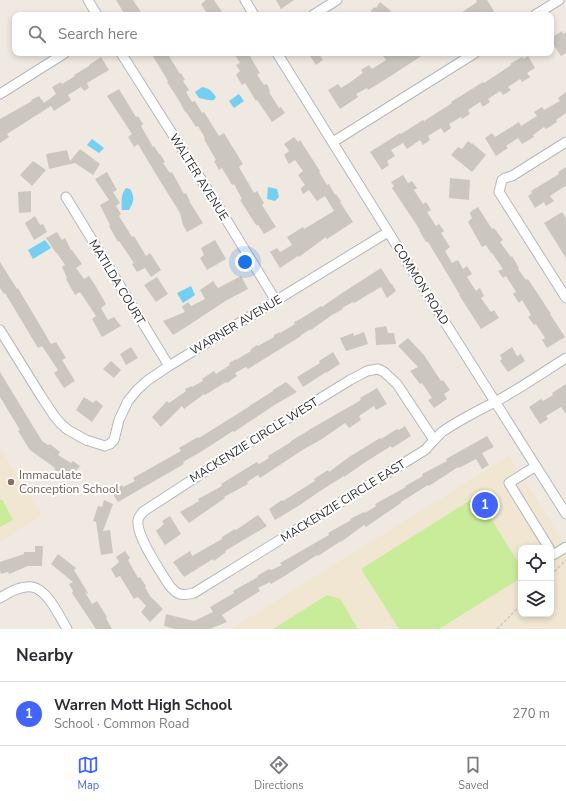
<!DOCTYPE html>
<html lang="en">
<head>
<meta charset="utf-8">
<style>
	:root { --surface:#fff; --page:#f2f2f3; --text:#2b2b33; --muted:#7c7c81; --line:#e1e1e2; --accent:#4264fb }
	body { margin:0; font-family:"Nunito Sans",sans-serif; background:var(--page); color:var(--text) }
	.controls { position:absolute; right:12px; bottom:12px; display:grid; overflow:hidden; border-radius:8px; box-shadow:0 2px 6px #0003 }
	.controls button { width:36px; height:36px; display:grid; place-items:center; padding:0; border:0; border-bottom:1px solid var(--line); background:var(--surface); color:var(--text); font:20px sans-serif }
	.you { position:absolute; left:245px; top:262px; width:14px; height:14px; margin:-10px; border:3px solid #fff; border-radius:50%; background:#1a73e8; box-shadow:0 0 0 6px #1a73e833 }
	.badge { display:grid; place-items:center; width:26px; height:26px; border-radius:50%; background:var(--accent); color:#fff; font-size:13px; font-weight:700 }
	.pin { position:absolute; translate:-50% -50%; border:2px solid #fff; box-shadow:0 1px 4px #0006 }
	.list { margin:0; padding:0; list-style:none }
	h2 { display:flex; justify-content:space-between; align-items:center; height:52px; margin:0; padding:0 16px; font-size:17px }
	h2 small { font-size:13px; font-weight:400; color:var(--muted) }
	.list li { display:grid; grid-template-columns:26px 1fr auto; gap:12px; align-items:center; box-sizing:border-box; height:64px; padding:0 16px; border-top:1px solid var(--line) }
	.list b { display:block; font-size:15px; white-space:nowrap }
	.list p { margin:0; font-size:13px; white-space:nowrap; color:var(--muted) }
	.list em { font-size:13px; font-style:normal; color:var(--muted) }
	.icon { flex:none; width:22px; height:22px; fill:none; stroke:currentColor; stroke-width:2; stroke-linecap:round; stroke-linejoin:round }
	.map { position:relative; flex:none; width:566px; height:629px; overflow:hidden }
	.search { position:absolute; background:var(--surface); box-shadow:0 2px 6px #0003; left:12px; right:12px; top:12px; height:44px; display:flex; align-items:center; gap:10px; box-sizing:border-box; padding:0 14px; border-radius:8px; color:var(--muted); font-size:15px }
	.sheet { height:116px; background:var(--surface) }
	nav { display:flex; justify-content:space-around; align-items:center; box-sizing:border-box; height:56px; border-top:1px solid var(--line); background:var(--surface); font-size:11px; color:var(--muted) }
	nav a { display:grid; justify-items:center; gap:2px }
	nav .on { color:var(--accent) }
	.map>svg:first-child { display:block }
	.education { fill:#f0e6d1; fill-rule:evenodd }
	.pitch { fill:#c9ec9a }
	.water { fill:#75cff0 }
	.building { fill:#cbc7bf }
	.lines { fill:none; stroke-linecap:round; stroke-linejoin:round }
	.minor-casing { stroke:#b4b7c1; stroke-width:11 }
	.path { stroke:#c9c9c9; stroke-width:1.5; stroke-dasharray:3 2; stroke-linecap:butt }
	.minor { stroke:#fff; stroke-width:9 }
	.education-dot { fill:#8d6e63; stroke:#fff; stroke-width:1.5 }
	.labels { text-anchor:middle; stroke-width:4; stroke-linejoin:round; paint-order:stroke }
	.street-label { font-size:12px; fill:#2e2e2e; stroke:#fff }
	.education-label { font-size:12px; fill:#785e54; stroke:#fff; text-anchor:start }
</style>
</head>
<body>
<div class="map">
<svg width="566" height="629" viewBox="0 0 566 629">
	<rect width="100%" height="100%" fill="#efe9e1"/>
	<path class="education" d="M0,448L42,515L0,542Z
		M509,456L566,546V629H231ZM521,548H551V614H521Z"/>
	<path class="pitch" d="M477,496L521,567V578L439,629H399L361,569Z
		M2,499L13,520L0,527V500Z
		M327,595L340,599L358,629H273Z"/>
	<path class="water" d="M202,87C209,88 212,91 216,97L214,100C209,101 205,99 199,98L195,92Z
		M239,94L244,101L234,108L229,101C233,99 235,96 239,94Z
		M92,139L104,148L99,153L87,145Z
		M268,187L277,189L279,197L275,201L267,199Z
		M126,188L130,189C135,197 134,202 129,210H122C121,202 121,194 126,188Z
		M45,240L51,248L33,259L28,250Z
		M191,286L195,295L183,303L177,293Z"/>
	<path class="building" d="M116,0H133L143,15H125Z
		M206,0H214L222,12L218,15H208L201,4Z
		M276,0H294L281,9Z
		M476,0H487L494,11L488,15H458L477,2Z
		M380,2L391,11L388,15H368L374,7L376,8Z
		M562,31L563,34L566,32V53L561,56L551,41V38Z
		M151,53H167L180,74L181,73L185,80L183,81L189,90L186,92L192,102L195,101L202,113L204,112L219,136L224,133L243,164L239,167L254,193L257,191L264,203L262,205L276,227L264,234L258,225H256L240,200L242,199L234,184L232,185L222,168L219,170L214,161L216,160L204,139L205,138L198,126L196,127L186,112H185L180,102L167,82L168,81Z
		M234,53H248L260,73L257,75L264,85L267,84L270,91L269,92L279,108L281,107L285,113L272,122L257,100L256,101L245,83L242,85L236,75L240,71L236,65L240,63Z
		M308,53H318L323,60L316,65Z
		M389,53H426L386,79L368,90L367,88L356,94L358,97L340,109L328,90L338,84L341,88L349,83L363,73L361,70L369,65L372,69L386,60L383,56Z
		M528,56L535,68L527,73L530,77L522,82L520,79L508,87L511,90L503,95L500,91L488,99L490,102L483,107L480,102L468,110L470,114L462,119L461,117L449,124L451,128L444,133L441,128L428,136L430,140L423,145L420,140L407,149L403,143L391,150L395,156L387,161L389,165L382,170L370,152L400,133L401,134L423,120L424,121L452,103L451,102L483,82L484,83L511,65L510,64L522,57L524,59Z
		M101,57L109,70L87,83L89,88L84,91L81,87L68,95L71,100L54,111L51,106L7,134L9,137L0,143V119L32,101L31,100L39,96L44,103L56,94L52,87L61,82L62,84L75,76L74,75L89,66V65Z
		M119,89L136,117L138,116L143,124L141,126L153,147L154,146L159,154H160L165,162L163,163L170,173L172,172L184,194L186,193L190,201H189L203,223L187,232L183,225L180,213L154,171L138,144L134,147L128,137L132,134L107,96Z
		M566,92V113L556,120L557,122L546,129L544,127L533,135L534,137L522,144L518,138L506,146L508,148L496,156L485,138L492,133L495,137L519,122L521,126L537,116L534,112L542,107L544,110L560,101L558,98Z
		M294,137L298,142L300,140L320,171L319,172L327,185L329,184L335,195L336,194L341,201L340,202L353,222L327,239L326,237L299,257L298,256L280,268L270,252L277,248L280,252L292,245L287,237L303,227L304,229L334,211L325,196L317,201L309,190L303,194L301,190V188L305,185L298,175L303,171L295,160L289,164L284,155L289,151L284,144Z
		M468,141L472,144V143L486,155L472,172L451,155L458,147L462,149Z
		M80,149L100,164L93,175L75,163L49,169L46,154L67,150L70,161Z
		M33,161L46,170L32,186L20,175Z
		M566,167V187L565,186L550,196L554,201L546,206L544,202L535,208L528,196L532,193L531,191L559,174L558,172Z
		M107,172L117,190L113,192L120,203L116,206L121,214L119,216L132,237L134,236L146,256L150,253L161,270L151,277L145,268L137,272L132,264L134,263L119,241L118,242L109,226L110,225L100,205L109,200L95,179Z
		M403,175L408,183L412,181L417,188L414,190L423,204L426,202L431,210L427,212L436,226L439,224L444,231L441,233L450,247L445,251L452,263L458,260L463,269L467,266L472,274L467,277L476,291L480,288L484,296L481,298L491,312L494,310L499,318L481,329L459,295H460L428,242H426L419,230H420L392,188L394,186L391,182Z
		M450,178L470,180L469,200L449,198Z
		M31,191V212L19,213L18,192Z
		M478,207L492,229L494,228L503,240L500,242L511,257L512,256L519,268L518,269L526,280L528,279L551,314H550L565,337L547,348L542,340L545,338L536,324L534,325L528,317L531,315L522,300L519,303L513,294L516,292L506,276L503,278L498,271L503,269L492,253H491L486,245L482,247L468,222L472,218L470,214V212Z
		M562,212L566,218V258L544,223Z
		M35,216L40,225L43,224L47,232L34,240L25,223Z
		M57,232L62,240L65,238L71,250H72L82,264L76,268L84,279L89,276L95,285L106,304L101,308L108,320L114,317L121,326L102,337L92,319L96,316L80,292L75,295L66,279L67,278L62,267L65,265L57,253H56L46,238Z
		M215,240L226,259L207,270L200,258L204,255L201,248Z
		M0,262L17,289L18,288L51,344L56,342L66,358L62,360L75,381L64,388L54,373L58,370L42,346L38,348L5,293L4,294L0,288Z
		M381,268L391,284H392L396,291L387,298L381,287L354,303L353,302L342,308L343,309L332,315L311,330V329L301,335V336L248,369L246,367L235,373L237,376L227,383L226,382L205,395L204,394L184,409L182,406L161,427L152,417L167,401L169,403L186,391L185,389L192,386V387L203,381L202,379L214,371L216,374L230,365L229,363L236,359V360L251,351L250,350L257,345L258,346L274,337V335L280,332V333L295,324L294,322L302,318L321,306L322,307L339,295Z
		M241,276L248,289L227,300L189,325L173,335L163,321L185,312L182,307L188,302L191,306L205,299L200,290L213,281L218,288Z
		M157,277L168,294L156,302L144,285Z
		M386,326L388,333H394L396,344L376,345L375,328Z
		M364,332L368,344L346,351L340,338L353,333L354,336Z
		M408,338L424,355L441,381L443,380L450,390L444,394L447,399L434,408L428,400L432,398L422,383L420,384L410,371L418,367L398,346Z
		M131,347L138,358L126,365L120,354Z
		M512,347L517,356L521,354L525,361L508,372L500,361L502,359L500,355Z
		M333,352L340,364L326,373V372L303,387L297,377L320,363L319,361Z
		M111,361L121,370L114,378L103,369Z
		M0,372L42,441L48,445L50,444L60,452L58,455L71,463L73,461L80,466L68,481L54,469L55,468L30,450L18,431L20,430L0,397Z
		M286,382L297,392L276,404L234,432L233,431L199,453L183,462L184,464L118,502L109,488L116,484L119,487L122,485L123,487L135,481L133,478L181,451L179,448L198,437L199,438L250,406H249L273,391V390Z
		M566,384V414L561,407L546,416L548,419L540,424L529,407L541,399L543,401L553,395L552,393Z
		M377,388L387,404L376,410L374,406L359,416L361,420L349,428L345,423L322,439L304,449L260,478L258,475L247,482L248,484L224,497L225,498L189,523L180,512L199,501L198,499L222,486L221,484L257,462L259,464L269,458L268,456L291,442V441L314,427L361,400L360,398Z
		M84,397L93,403L96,400L103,406L92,422L76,410Z
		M405,426L411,436L392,448L391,446L364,463L344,477V476L320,491L300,505L275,520L269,509L282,500L283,501L315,481L314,479L328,470L329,472L349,457L380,438L381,439L397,429L399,430Z
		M487,436L494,447L482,453L489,465L482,469L476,459L459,468L458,467L429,486L428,485L401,502V503L366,527L364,525L341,542V541L318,556L317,555L283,577L271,584L270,582L258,588L260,591L222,615L227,622L210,629H175L164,626L166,614L194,621L213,612L210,607L234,593L233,591L258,577L257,576L269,569L271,570L282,565L280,563L329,535L328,533L351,520L350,519L364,512L365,513L376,506L375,504L406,487L405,486L423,476L422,474L447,461L446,459Z
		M104,500L113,504L103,531L110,530L113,553L101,555L96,522L93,521L98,506L102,507Z
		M258,515L267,526L225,551L226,552L214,561L213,559L184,577L173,562L190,551L192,556L222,539V537L235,529L236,530Z
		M170,516L181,534L165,545L156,531L164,524L162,521Z
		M35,546H43L42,566H28L9,574L8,572L1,574L0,570V562L24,554V552H35Z
		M125,551L130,558L128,560L138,578L140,577L146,586L145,587L150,596L163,609L150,622L141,612L146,606L138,597L134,599L120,576L116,578L111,569L119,562L116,557Z
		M58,554L76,568L74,570L88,593V594L85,592L92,604L97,601L107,617L106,618L112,629H96L72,593L73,591L69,584L73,582L51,564Z"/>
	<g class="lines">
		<g class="minor-casing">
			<path id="minor" d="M88,0L97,15
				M245,0L254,15
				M313,15L337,0
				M535,15L559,0
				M121,53L218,206L276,301
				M277,53L417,278L566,514
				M0,94L65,53
				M333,142L475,53
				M566,142L512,176L505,178L502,180L499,192L566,298
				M66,197L169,366
				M0,330L41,396L55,417L61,424L68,430L86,440L105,446L110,444L114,440L119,420L128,401L137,390L148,380L169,366L388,232
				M434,440L397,384L384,372L378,369L372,370L367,371L350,380L264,433L144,511C141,514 138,517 138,521C136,536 161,572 169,585C177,595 181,596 194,593L425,450C431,444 436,437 442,432C463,417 487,407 509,394C528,383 547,370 566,358
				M536,466L509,483L549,548
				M551,552L553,555L566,547
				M0,598C9,592 21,585 32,587C47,589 60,617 67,629"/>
		</g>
		<path class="path" d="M551,575L566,560
			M497,629L521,605"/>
		<use href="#minor" class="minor"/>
	</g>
	<circle class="education-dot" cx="11" cy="482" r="4"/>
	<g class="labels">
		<g class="street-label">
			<text transform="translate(199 177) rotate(58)" y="4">WALTER AVENUE</text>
			<text transform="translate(117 282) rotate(59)" y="4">MATILDA COURT</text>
			<text transform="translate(421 284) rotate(58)" y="4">COMMON ROAD</text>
			<text transform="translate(236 325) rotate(-31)" y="4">WARNER AVENUE</text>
			<text transform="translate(254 440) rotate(-32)" y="4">MACKENZIE CIRCLE WEST</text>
			<text transform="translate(343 501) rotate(-32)" y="4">MACKENZIE CIRCLE EAST</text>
		</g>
		<g class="education-label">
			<text x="19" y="479">Immaculate<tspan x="19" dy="14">Conception School</tspan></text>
		</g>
	</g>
</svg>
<div class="controls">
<button><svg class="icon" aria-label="locate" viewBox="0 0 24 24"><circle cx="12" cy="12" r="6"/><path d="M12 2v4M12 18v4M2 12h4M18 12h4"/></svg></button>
<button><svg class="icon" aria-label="layers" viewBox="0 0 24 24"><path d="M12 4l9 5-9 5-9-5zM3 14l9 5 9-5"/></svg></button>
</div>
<div class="you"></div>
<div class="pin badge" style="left:485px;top:505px">1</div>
<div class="search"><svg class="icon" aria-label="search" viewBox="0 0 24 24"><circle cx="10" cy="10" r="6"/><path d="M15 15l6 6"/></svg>Search here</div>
</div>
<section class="sheet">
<h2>Nearby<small></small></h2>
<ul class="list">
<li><span class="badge">1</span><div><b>Warren Mott High School</b><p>School · Common Road</p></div><em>270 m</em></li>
</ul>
</section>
<nav>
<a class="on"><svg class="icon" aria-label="map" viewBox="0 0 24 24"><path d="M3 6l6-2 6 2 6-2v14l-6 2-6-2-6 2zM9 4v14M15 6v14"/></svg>Map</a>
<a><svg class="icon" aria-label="directions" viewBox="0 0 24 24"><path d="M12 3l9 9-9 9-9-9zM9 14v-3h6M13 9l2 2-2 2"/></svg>Directions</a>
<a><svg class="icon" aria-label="saved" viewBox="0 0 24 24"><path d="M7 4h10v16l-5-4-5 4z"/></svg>Saved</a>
</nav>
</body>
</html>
